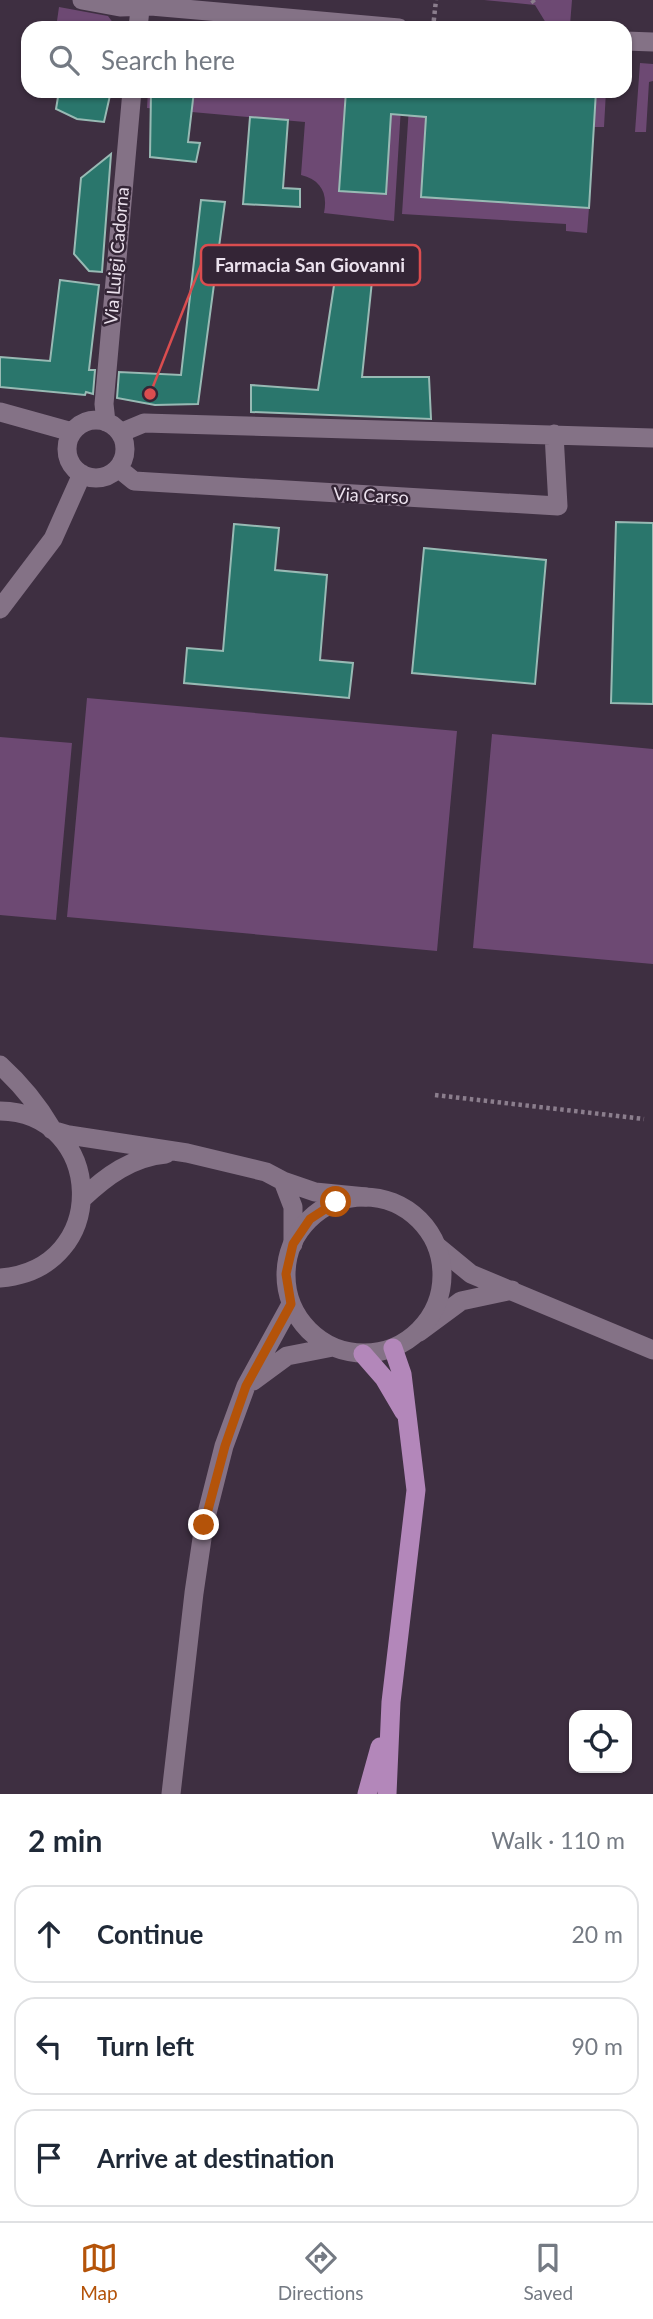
<!DOCTYPE html>
<html lang="en">
<head>
<meta charset="utf-8">
<style>
	:root { --surface:#fff; --page:#f6f6f7; --text:#1f2937; --muted:#747a83; --line:#e0e1e3; --accent:#b45309 }
	body { margin:0; font-family:Lato,sans-serif; background:var(--page); color:var(--text) }
	.controls { position:absolute; right:21px; bottom:21px; display:grid; overflow:hidden; border-radius:14px; box-shadow:0 2px 5px #0004 }
	.controls button { width:63px; height:63px; display:grid; place-items:center; padding:0; border:0; border-bottom:2px solid var(--line); background:var(--surface); color:var(--text); font:35px sans-serif }
	.stop { position:absolute; width:21px; height:21px; margin:-16px; border:5px solid #b45309; border-radius:50%; background:#fff }
	.stop.end { background:#b45309; border-color:#fff; box-shadow:0 2px 7px #0008 }
	.list { margin:0; padding:0; list-style:none }
	h2 { display:flex; justify-content:space-between; align-items:center; height:91px; margin:0; padding:0 28px; font-size:30px }
	h2 small { font-size:23px; font-weight:400; color:var(--muted) }
	.list li { display:grid; grid-template-columns:46px 1fr auto; gap:21px; align-items:center; box-sizing:border-box; height:98px; margin:0 14px 14px; padding:0 14px; border:2px solid var(--line); border-radius:21px }
	.list b { display:block; font-size:26px; white-space:nowrap }
	.list em { font-size:23px; font-style:normal; color:var(--muted) }
	.icon { flex:none; width:38px; height:38px; fill:none; stroke:currentColor; stroke-width:2; stroke-linecap:round; stroke-linejoin:round }
	.map { position:relative; flex:none; width:653px; height:1794px; overflow:hidden }
	.search { position:absolute; background:var(--surface); box-shadow:0 2px 5px #0004; left:21px; right:21px; top:21px; height:77px; display:flex; align-items:center; gap:18px; box-sizing:border-box; padding:0 24px; border-radius:21px; color:var(--muted); font-size:26px }
	.sheet { height:427px; background:var(--surface) }
	nav { display:flex; justify-content:space-around; align-items:center; box-sizing:border-box; height:98px; border-top:2px solid var(--line); background:var(--surface); font-size:19px; color:var(--muted) }
	nav a { display:grid; justify-items:center; gap:4px }
	nav .on { color:var(--accent) }
	.map>svg:first-child { display:block }
	.green { fill:#6d4973 }
	.building { fill:#2a766c; stroke:#98bab4; stroke-width:2 }
	.lines { fill:none; stroke-linecap:round; stroke-linejoin:round }
	.path { stroke:#8b7e8d; stroke-width:4.5; stroke-dasharray:3.5 3.5; stroke-linecap:butt }
	.minor { stroke:#847286; stroke-width:19 }
	.tertiary { stroke:#847286; stroke-width:19 }
	.secondary { stroke:#847286; stroke-width:19 }
	.trunk { stroke:#b387ba; stroke-width:19 }
	.route { stroke:#b45309; stroke-width:9 }
	.labels { text-anchor:middle; stroke-width:5; stroke-linejoin:round; paint-order:stroke }
	.street-label { font-size:18px; fill:#ebe1ed; stroke:#342536 }
	.leader { fill:none; stroke:#da4d4f; stroke-width:2.5 }
	.callout-dot { fill:#da4d4f; stroke:#342536; stroke-width:2.5 }
	.callout { fill:#342536; stroke:#da4d4f; stroke-width:2.5 }
	.callout-label { font-size:19px; text-anchor:middle; font-weight:bold; fill:#ebe1ed }
</style>
</head>
<body>
<div class="map">
<svg width="653" height="1794" viewBox="0 0 653 1794">
	<rect width="100%" height="100%" fill="#3e2f41"/>
	<path class="green" d="M484,0H572L570,25L546,23L535,5Z
		M59,7L108,16L117,28H56Z
		M640,63L653,64V81L649,82L646,132H635Z
		M148,91H402L394,221L324,213C328,193 321,180 301,175L305,122L147,108Z
		M410,91H427L421,197L589,208L587,233L566,231V224L402,214Z
		M596,91H606L604,127H594Z
		M87,698L457,731L437,951L67,917Z
		M492,734L653,749V964L473,948Z
		M0,737L72,743L56,920L0,915Z"/>
	<path class="building" d="M59,91H111L104,122L77,119L56,109Z
		M151,91H194L188,142L200,143L196,162L150,157Z
		M346,91H596L589,208L421,197L426,117L391,114L386,194L339,191Z
		M250,117L288,120L283,188L300,189V207L243,204Z
		M111,154L102,272L89,271L74,254L81,178Z
		M201,200L225,202L198,404L155,405L117,398L119,372L181,375Z
		M338,259L374,262L362,377H429L431,419L251,412V385L318,390Z
		M60,280L99,285L89,370H95L93,394L86,392L85,395L0,387V357L50,361Z
		M616,522L653,523V704L611,703Z
		M234,524L279,528L275,570L327,575L320,660L353,663L349,698L184,683L187,648L223,651Z
		M424,548L546,560L535,684L412,673Z"/>
	<g class="lines">
		<path class="path" d="M532,0L536,5
			M433,28L436,0
			M435,1095L644,1119"/>
		<path class="minor" d="M82,0L120,7L151,6L399,28
			M138,28L141,0
			M625,41L653,42
			M0,412L72,432
			M67 449a29 29 0 1 1 58 0a29 29 0 1 1-58 0Z
			M106,422L104,404L132,91
			M120,433L144,423L653,438
			M118,468L134,481L558,506L554,434
			M0,609L53,539L82,474
			M0,1065C22,1085 37,1103 52,1129
			M0,1111C104,1112 113,1269 0,1278
			M52,1130L69,1135L187,1153L266,1172L283,1181L315,1192L366,1197
			M283,1181L293,1207V1244
			M82,1199C106,1176 132,1157 166,1154"/>
		<path class="tertiary" d="M437,1246L471,1274L653,1350
			M419,1332L461,1301L512,1290"/>
		<path class="secondary" d="M286 1275a78 78 0 1 1 156 0a78 78 0 1 1-156 0Z
			M253,1381L287,1356L333,1347
			M171,1794L194,1593L204,1525L224,1446L246,1386L291,1304"/>
		<path class="trunk" d="M363,1354L384,1378L404,1412
			M367,1794L380,1747
			M387,1794L391,1702L416,1490L402,1374L393,1348"/>
	</g>
	<g class="lines">
		<path class="route" d="M204,1525L225,1446L246,1386L291,1304L286,1274L293,1244L310,1219L336,1202"/>
	</g>
	<g class="labels">
		<g class="street-label">
			<text transform="translate(117 256) rotate(-85)" y="6">Via Luigi Cadorna</text>
			<text transform="translate(371 496) rotate(3)" y="6">Via Carso</text>
		</g>
	</g>
	<path class="leader" d="M150 394L201 265"/>
	<circle class="callout-dot" cx="150" cy="394" r="7"/>
	<rect class="callout" x="201" y="245" width="219" height="40" rx="7"/>
	<g class="callout-label">
		<text x="310" y="272">Farmacia San Giovanni</text>
	</g>
</svg>
<div class="controls">
<button><svg class="icon" aria-label="locate" viewBox="0 0 24 24"><circle cx="12" cy="12" r="6"/><path d="M12 2v4M12 18v4M2 12h4M18 12h4"/></svg></button>
</div>
<div class="stop" style="left:336px;top:1202px"></div>
<div class="stop end" style="left:204px;top:1525px"></div>
<div class="search"><svg class="icon" aria-label="search" viewBox="0 0 24 24"><circle cx="10" cy="10" r="6"/><path d="M15 15l6 6"/></svg>Search here</div>
</div>
<section class="sheet">
<h2>2 min<small>Walk · 110 m</small></h2>
<ul class="list">
<li><svg class="icon" aria-label="ahead" viewBox="0 0 24 24"><path d="M12 20V5M6 11l6-6 6 6"/></svg><div><b>Continue</b></div><em>20 m</em></li>
<li><svg class="icon" aria-label="left" viewBox="0 0 24 24"><path d="M17 20v-9H6M10 6l-5 5 5 5"/></svg><div><b>Turn left</b></div><em>90 m</em></li>
<li><svg class="icon" aria-label="arrive" viewBox="0 0 24 24"><path d="M6 21V4h12l-3 4 3 4H6"/></svg><div><b>Arrive at destination</b></div></li>
</ul>
</section>
<nav>
<a class="on"><svg class="icon" aria-label="map" viewBox="0 0 24 24"><path d="M3 6l6-2 6 2 6-2v14l-6 2-6-2-6 2zM9 4v14M15 6v14"/></svg>Map</a>
<a><svg class="icon" aria-label="directions" viewBox="0 0 24 24"><path d="M12 3l9 9-9 9-9-9zM9 14v-3h6M13 9l2 2-2 2"/></svg>Directions</a>
<a><svg class="icon" aria-label="saved" viewBox="0 0 24 24"><path d="M7 4h10v16l-5-4-5 4z"/></svg>Saved</a>
</nav>
</body>
</html>
